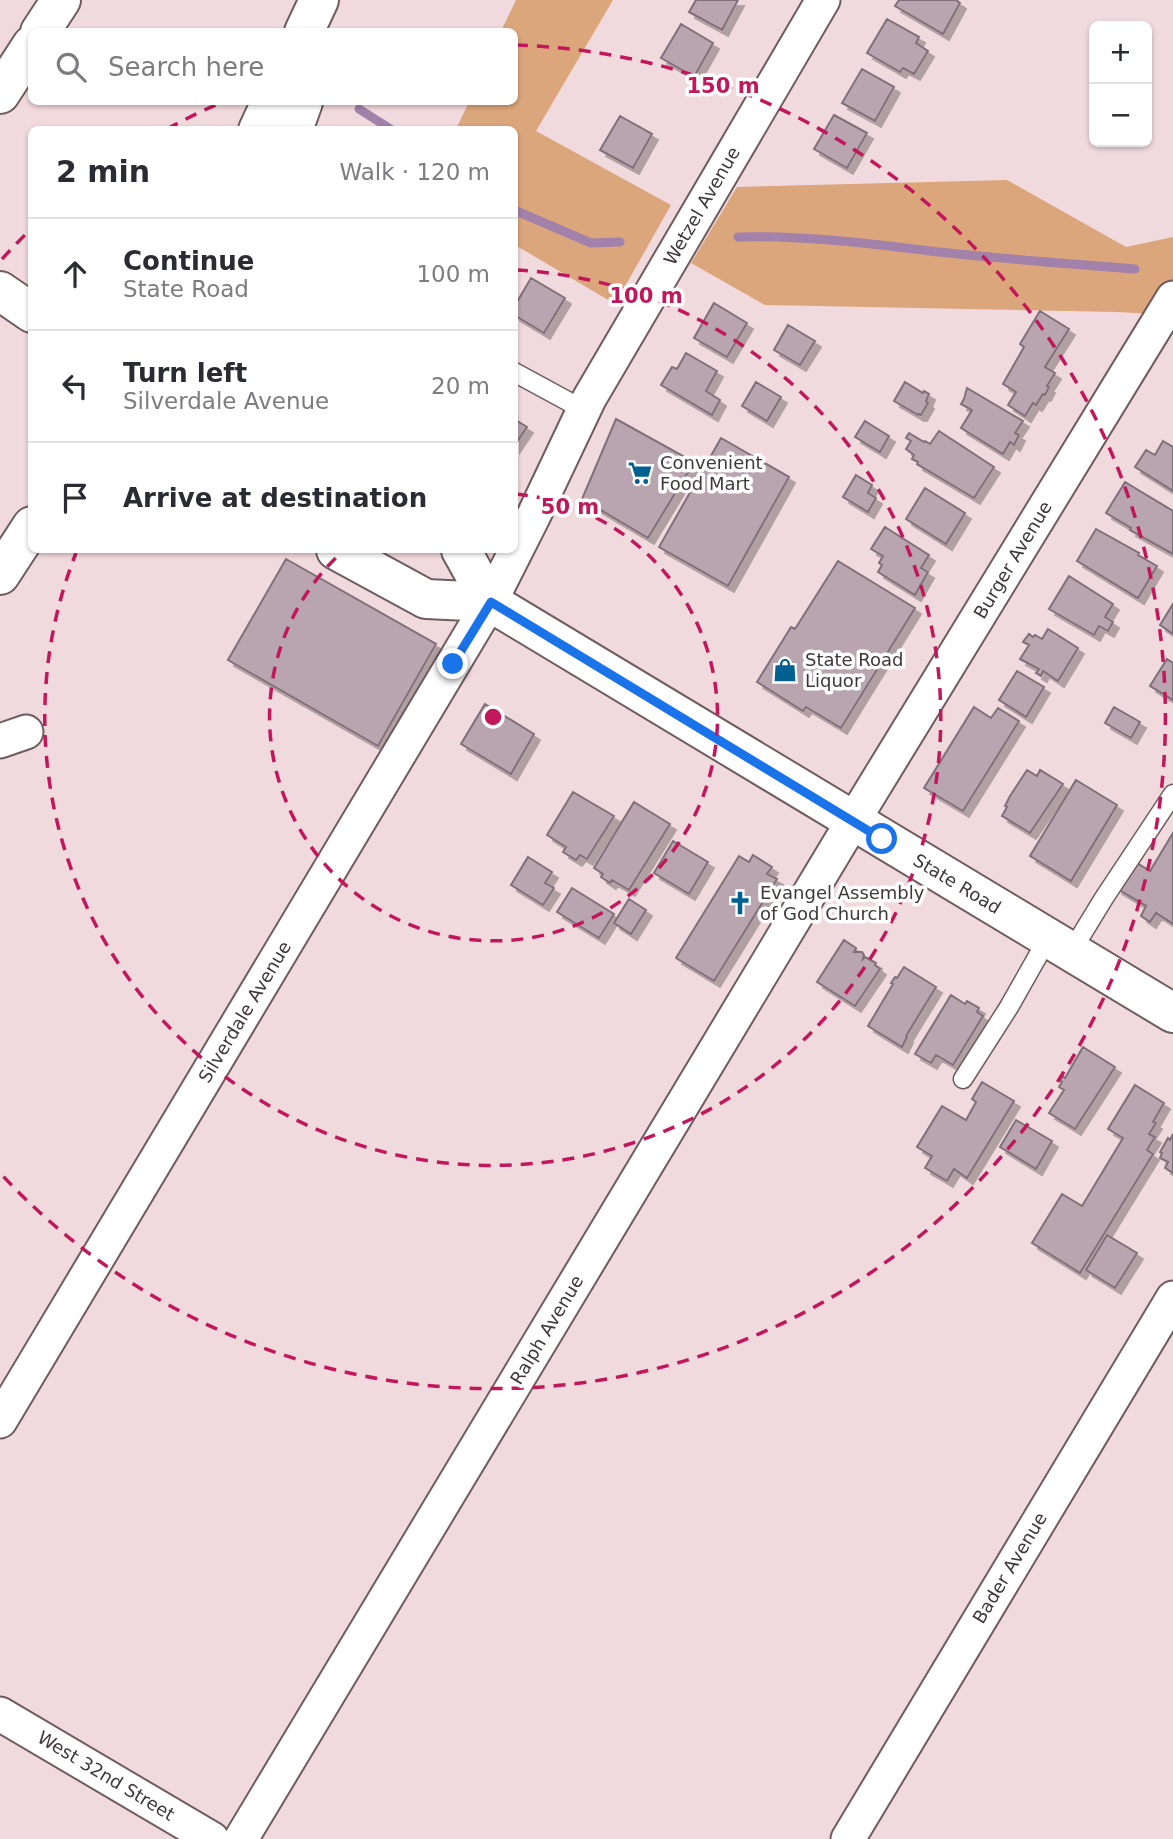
<!DOCTYPE html>
<html lang="en">
<head>
<meta charset="utf-8">
<style>
	:root { --surface:#fff; --page:#f2f2f3; --text:#2b2b33; --muted:#7c7c81; --line:#e1e1e2 }
	body { margin:0; font-family:"DejaVu Sans",sans-serif; background:var(--page); color:var(--text) }
	.controls { position:absolute; right:21px; top:21px; display:grid; overflow:hidden; border-radius:10px; box-shadow:0 2px 5px #0004 }
	.controls button { width:63px; height:63px; display:grid; place-items:center; padding:0; border:0; border-bottom:2px solid var(--line); background:var(--surface); color:var(--text); font:35px sans-serif }
	.stop { position:absolute; width:21px; height:21px; margin:-16px; border:5px solid #1a73e8; border-radius:50%; background:#fff }
	.stop.end { background:#1a73e8; border-color:#fff; box-shadow:0 2px 7px #0008 }
	.list { margin:0; padding:0; list-style:none }
	h2 { display:flex; justify-content:space-between; align-items:center; height:91px; margin:0; padding:0 28px; font-size:30px }
	h2 small { font-size:23px; font-weight:400; color:var(--muted) }
	.list li { display:grid; grid-template-columns:46px 1fr auto; gap:21px; align-items:center; box-sizing:border-box; height:112px; padding:0 28px; border-top:2px solid var(--line) }
	.list b { display:block; font-size:26px; white-space:nowrap }
	.list p { margin:0; font-size:23px; white-space:nowrap; color:var(--muted) }
	.list em { font-size:23px; font-style:normal; color:var(--muted) }
	.icon { flex:none; width:38px; height:38px; fill:none; stroke:currentColor; stroke-width:2; stroke-linecap:round; stroke-linejoin:round }
	.map { position:relative; flex:none; width:1173px; height:1839px; overflow:hidden }
	.search { position:absolute; background:var(--surface); box-shadow:0 2px 5px #0004; left:28px; top:28px; width:490px; height:77px; display:flex; align-items:center; gap:18px; box-sizing:border-box; padding:0 24px; border-radius:10px; color:var(--muted); font-size:26px }
	.panel { position:absolute; background:var(--surface); box-shadow:0 2px 5px #0004; left:28px; top:126px; width:490px; height:427px; border-radius:10px }
	.map>svg:first-child { display:block }
	.green { fill:#dca67c }
	.lines { fill:none; stroke-linecap:round; stroke-linejoin:round }
	.stream { stroke:#a281ab; stroke-width:9 }
	.building { fill:#b8a5b0; stroke:#806f79; stroke-width:2; filter:url(#shadow) }
	.lane-casing { stroke:#6f5c5f; stroke-width:21 }
	.street-casing { stroke:#6f5c5f; stroke-width:37 }
	.secondary-casing { stroke:#6f5c5f; stroke-width:42 }
	.highway-casing { stroke:#6f5c5f; stroke-width:42 }
	.lane { stroke:#fff; stroke-width:18 }
	.street { stroke:#fff; stroke-width:33 }
	.secondary { stroke:#fff; stroke-width:38 }
	.highway { stroke:#fff; stroke-width:38 }
	.route { stroke:#1a73e8; stroke-width:9 }
	.ring { fill:none; stroke:#c2185b; stroke-width:3.5; stroke-dasharray:12 9 }
	.labels { text-anchor:middle; stroke-width:7; stroke-linejoin:round; paint-order:stroke }
	.street-label { font-size:18px; fill:#403738; stroke:#fff }
	.poi-label { font-size:18px; fill:#403738; stroke:#fff; text-anchor:start }
	.centre { fill:#c2185b; stroke:#fff; stroke-width:3.5 }
	.ring-label { font-size:21px; text-anchor:middle; font-weight:bold; fill:#c2185b; stroke:#fff; stroke-width:7; stroke-linejoin:round; paint-order:stroke }
</style>
</head>
<body>
<div class="map">
<svg width="1173" height="1839" viewBox="0 0 1173 1839">
	<defs>
		<filter id="shadow"><feDropShadow dx="6" dy="6" stdDeviation="0" flood-color="#0004"/></filter>
	</defs>
	<rect width="100%" height="100%" fill="#f1dadd"/>
	<path class="green" d="M516,0H613L536,131L671,205L615,304L515,245L514,130L456,129L469,102H514V32L501,31Z
		M1007,180L1126,247L1173,237V315L1117,312L765,305L691,263L737,187Z"/>
	<g class="lines">
		<path class="stream" d="M359,109L392,130
			M514,210L591,243L620,242
			M738,237C805,235 872,244 939,252C1004,259 1069,264 1135,269"/>
	</g>
	<path class="building" d="M696,0H738L722,30L689,12Z
		M899,0H956L960,3L943,34L895,6Z
		M887,19L919,37L916,43L928,51L914,74L903,68L900,72L867,53Z
		M681,24L713,43L694,77L661,58Z
		M862,69L894,87L875,121L842,103Z
		M834,115L867,133L847,168L814,149Z
		M620,116L652,134L633,168L600,150Z
		M531,278L565,298L544,333L514,315V307Z
		M714,303L747,323L727,357L694,338Z
		M1040,311L1069,329L1045,367L1055,373L1047,386L1049,387L1045,395L1043,394L1036,405L1033,403L1025,416L1008,405L1016,392L1003,384L1024,347L1020,344Z
		M788,325L815,341L800,365L774,350Z
		M686,353L717,371L706,391L720,400L712,415L661,385L672,367L677,369Z
		M756,382L781,397L767,421L742,406Z
		M905,382L923,393L924,391L929,394L926,401L928,403L921,415L919,414L918,415L894,401Z
		M967,388L1023,421L1015,433L1019,435L1014,445L1010,442L1003,454L961,428L972,410L961,404L964,399Z
		M514,419L527,427L514,446Z
		M616,419L694,462L648,538L582,499Z
		M865,421L889,436L880,452L855,437Z
		M939,431L994,467L974,498L917,464L918,462L912,459L914,455L906,449L911,441L906,438L909,433L924,442L925,441L930,444Z
		M721,438L789,477L728,586L659,547Z
		M1163,441L1173,447V491L1135,467L1146,450L1155,455Z
		M856,475L872,485L868,493L876,498L868,512L843,497Z
		M1125,482L1173,511V554L1130,530L1131,528L1106,513Z
		M925,488L965,513L946,544L906,519Z
		M885,527L929,555L921,568L928,572L915,595L878,572L882,565L879,563L883,556L871,549Z
		M1096,529L1139,553L1138,555L1157,566L1138,598L1077,561Z
		M286,559L436,644L378,746L228,660Z
		M838,561L915,608L841,728L806,707L803,711L757,682L791,627L795,629Z
		M1069,576L1113,604L1105,617L1113,622L1108,631L1099,626L1094,635L1049,609Z
		M1173,604V634L1160,625Z
		M1048,629L1078,648L1058,681L1043,671L1041,676L1036,673L1039,669L1020,659L1029,645L1023,642L1029,634L1033,637L1035,635L1042,639Z
		M1167,659L1173,663V700L1150,686Z
		M1017,671L1044,687L1026,717L999,700Z
		M485,704L534,734L511,774L461,744Z
		M974,707L991,718L998,708L1019,721L963,811L924,788Z
		M1114,707L1140,722L1131,738L1105,723Z
		M1027,770L1037,776L1040,770L1063,784L1030,833L1002,816L1007,807L1005,806L1010,796Z
		M1076,780L1117,805L1071,881L1030,856Z
		M573,792L614,816L587,859L580,855L576,860L563,852L566,847L547,835Z
		M634,802L670,824L629,890L612,880L610,883L601,877L603,874L594,868Z
		M1173,833V924L1156,913L1150,922L1141,916L1146,906L1116,888L1132,860L1150,871Z
		M673,841L708,862L689,894L654,873Z
		M753,855L772,867L767,874L777,879L714,981L676,958L739,856L749,862Z
		M528,857L552,872L545,883L554,888L543,905L511,885Z
		M572,888L614,914L599,938L557,912Z
		M629,899L646,910L631,934L614,923Z
		M844,940L856,948L854,952H862L864,955L863,959L865,957L876,963L875,965L880,969L855,1006L817,982Z
		M904,967L936,987L906,1036L907,1037L902,1047L868,1026L893,984L891,983L895,977L897,978Z
		M951,995L965,1004L967,1001L979,1008L977,1012L983,1016L953,1065L936,1055L931,1063L915,1054Z
		M1083,1047L1115,1067L1075,1129L1049,1113L1064,1090L1059,1087L1062,1082L1060,1081L1062,1076L1065,1078Z
		M982,1082L1014,1101L967,1178L954,1169L947,1181L925,1168L932,1156L917,1147L942,1106L966,1120L976,1102L972,1099Z
		M1135,1085L1164,1103L1153,1122L1156,1123L1149,1134L1155,1137L1147,1150L1153,1154L1080,1273L1032,1243L1062,1194L1082,1206L1123,1138L1108,1129Z
		M1016,1120L1052,1141L1036,1169L1000,1147Z
		M1173,1134V1173L1165,1168L1168,1162L1160,1158L1162,1153L1160,1152L1168,1138L1170,1140Z
		M1107,1235L1137,1253L1115,1288L1086,1270Z"/>
	<g class="lines">
		<g class="lane-casing">
			<path id="lane" d="M514,372L584,410
				M1071,952L1104,898L1173,794
				M963,1079L1009,1007L1048,938"/>
		</g>
		<g class="street-casing">
			<path id="street" d="M0,741L26,732
				M0,1421L490,602L533,517L589,399L823,0
				M0,1714L212,1839
				M241,1839L853,821L1173,298
				M848,1839L1173,1298"/>
		</g>
		<g class="secondary-casing">
			<path id="secondary" d="M0,291L32,313
				M336,550L426,599L490,602L1173,1013
				M461,550L490,602"/>
		</g>
		<g class="highway-casing">
			<path id="highway" d="M40,32L61,0
				M304,32L319,0
				M0,94L32,45
				M258,130L271,102
				M293,130L303,102
				M0,575L32,526"/>
		</g>
		<use href="#lane" class="lane"/>
		<use href="#street" class="street"/>
		<use href="#secondary" class="secondary"/>
		<use href="#highway" class="highway"/>
	</g>
	<g class="lines">
		<path class="route" d="M453,664L491,602L882,839"/>
	</g>
	<g class="ring">
		<path d="M516 494A224 224 0 1 1 343 551"/>
		<path d="M516 270A448 448 0 1 1 76 553"/>
		<path d="M2 259A672 672 0 0 1 30 230M167 129A672 672 0 0 1 220 103M516 45A672 672 0 1 1 2 1175"/>
	</g>
	<defs>
		<g id="supermarket-bare" transform="scale(1.89)"><path d="M-6-5.5h2.5l.6 2H6L4.5 2H-2.5L-4.4-4H-6ZM-1.5 3.2a1.3 1.3 0 1 0 .1 0ZM3 3.2a1.3 1.3 0 1 0 .1 0Z" fill="#006191" stroke="#fff" stroke-width="2.5" paint-order="stroke"/></g>
		<g id="shop-bare" transform="scale(1.89)"><path d="M-5-2.5h2.3a2.7 3.5 0 0 1 5.4 0H5L5.5 6h-11ZM-1.5-2.5h3a1.5 2.3 0 0 0-3 0Z" fill="#006191" stroke="#fff" stroke-width="2.5" paint-order="stroke"/></g>
		<g id="church-bare" transform="scale(1.89)"><path d="M-1.2-6h2.4v3.5h3.3v2.4h-3.3V6h-2.4V-.1h-3.3v-2.4h3.3Z" fill="#006191" stroke="#fff" stroke-width="2.5" paint-order="stroke"/></g>
	</defs>
	<g fill-rule="evenodd">
		<use href="#supermarket-bare" x="640" y="473"/>
		<use href="#shop-bare" x="785" y="670"/>
		<use href="#church-bare" x="740" y="903"/>
	</g>
	<g class="labels">
		<g class="street-label">
			<text transform="translate(702 206) rotate(-60)" y="6">Wetzel Avenue</text>
			<text transform="translate(1013 560) rotate(-59)" y="6">Burger Avenue</text>
			<text transform="translate(957 884) rotate(31)" y="6">State Road</text>
			<text transform="translate(245 1012) rotate(-59)" y="6">Silverdale Avenue</text>
			<text transform="translate(547 1330) rotate(-59)" y="6">Ralph Avenue</text>
			<text transform="translate(1010 1568) rotate(-59)" y="6">Bader Avenue</text>
			<text transform="translate(106 1776) rotate(31)" y="6">West 32nd Street</text>
		</g>
		<g class="poi-label">
			<text x="660" y="469">Convenient<tspan x="660" dy="21">Food Mart</tspan></text>
			<text x="805" y="666">State Road<tspan x="805" dy="21">Liquor</tspan></text>
			<text x="760" y="899">Evangel Assembly<tspan x="760" dy="21">of God Church</tspan></text>
		</g>
	</g>
	<circle cx="493" cy="717" r="10" class="centre"/>
	<g class="ring-label">
		<text x="723" y="93">150 m</text>
		<text x="646" y="303">100 m</text>
		<text x="570" y="514">50 m</text>
	</g>
</svg>
<div class="controls">
<button>+</button>
<button>−</button>
</div>
<div class="stop" style="left:882px;top:839px"></div>
<div class="stop end" style="left:453px;top:664px"></div>
<div class="search"><svg class="icon" aria-label="search" viewBox="0 0 24 24"><circle cx="10" cy="10" r="6"/><path d="M15 15l6 6"/></svg>Search here</div>
<section class="panel">
<h2>2 min<small>Walk · 120 m</small></h2>
<ul class="list">
<li><svg class="icon" aria-label="ahead" viewBox="0 0 24 24"><path d="M12 20V5M6 11l6-6 6 6"/></svg><div><b>Continue</b><p>State Road</p></div><em>100 m</em></li>
<li><svg class="icon" aria-label="left" viewBox="0 0 24 24"><path d="M17 20v-9H6M10 6l-5 5 5 5"/></svg><div><b>Turn left</b><p>Silverdale Avenue</p></div><em>20 m</em></li>
<li><svg class="icon" aria-label="arrive" viewBox="0 0 24 24"><path d="M6 21V4h12l-3 4 3 4H6"/></svg><div><b>Arrive at destination</b></div></li>
</ul>
</section>
</div>
</body>
</html>
